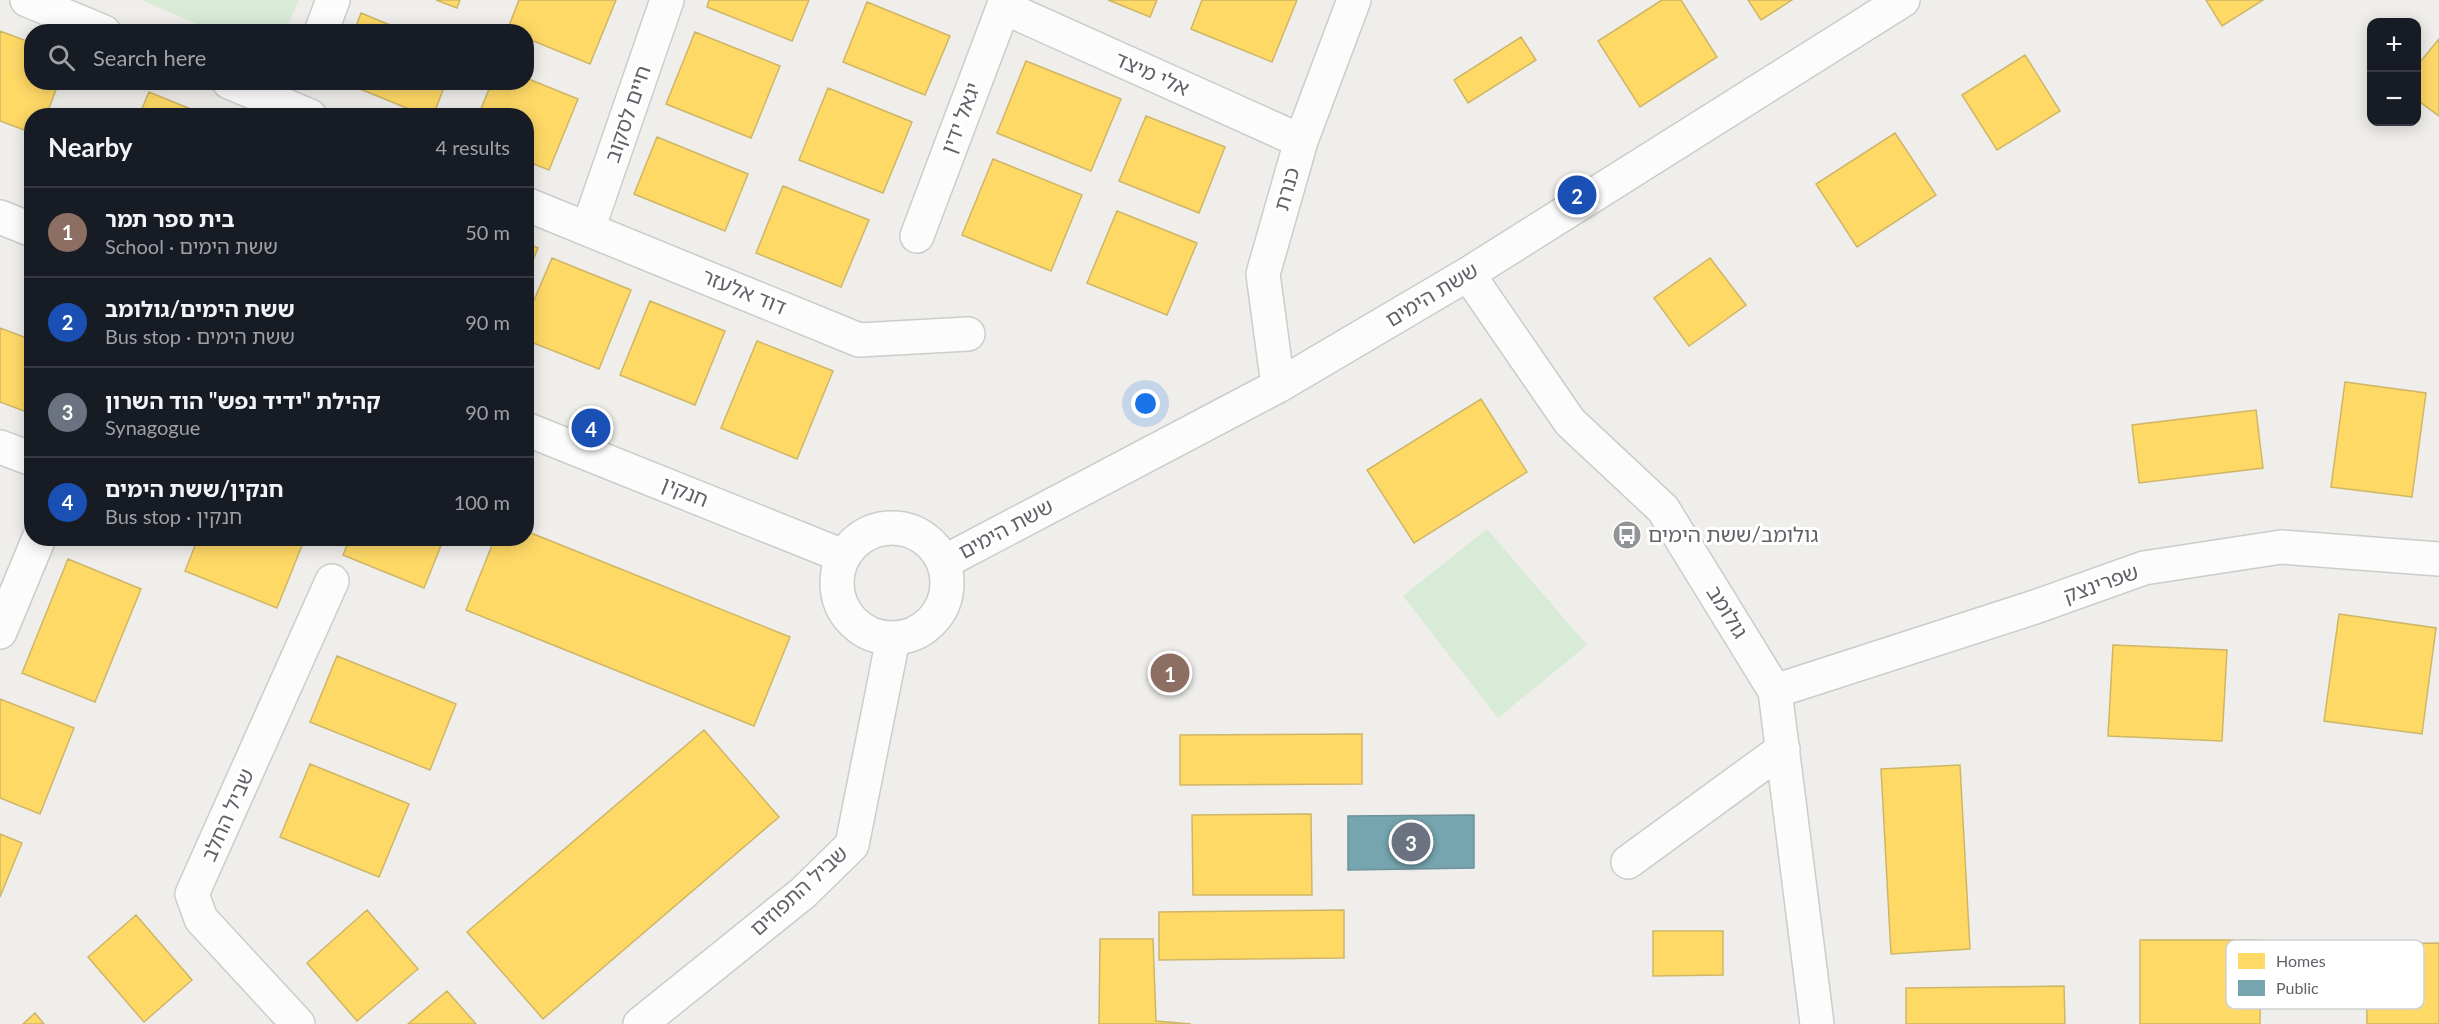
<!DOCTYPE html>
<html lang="en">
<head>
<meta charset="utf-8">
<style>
	:root { --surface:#171b24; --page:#242831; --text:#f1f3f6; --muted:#9ea1a6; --line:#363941; --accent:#1a73e8 }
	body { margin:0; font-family:Lato,"Noto Sans Hebrew",sans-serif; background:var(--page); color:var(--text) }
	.controls { position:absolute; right:18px; top:18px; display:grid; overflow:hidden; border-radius:12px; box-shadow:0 3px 15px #0003 }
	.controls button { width:54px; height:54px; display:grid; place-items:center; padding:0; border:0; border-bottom:2px solid var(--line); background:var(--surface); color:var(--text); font:30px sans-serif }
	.you { position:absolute; left:1146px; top:404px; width:21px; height:21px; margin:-15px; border:4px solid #fff; border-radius:50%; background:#1a73e8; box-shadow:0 0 0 9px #1a73e833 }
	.badge { display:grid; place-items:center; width:39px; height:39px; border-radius:50%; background:var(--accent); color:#fff; font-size:20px; font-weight:700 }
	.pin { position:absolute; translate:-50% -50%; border:3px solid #fff; box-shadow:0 2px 6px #0006 }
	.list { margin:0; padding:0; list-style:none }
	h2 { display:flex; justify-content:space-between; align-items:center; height:78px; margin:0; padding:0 24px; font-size:26px }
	h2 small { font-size:20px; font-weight:400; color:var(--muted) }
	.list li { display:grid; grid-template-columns:39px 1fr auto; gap:18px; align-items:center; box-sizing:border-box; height:90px; padding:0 24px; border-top:2px solid var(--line) }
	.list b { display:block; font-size:22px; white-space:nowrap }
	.list p { margin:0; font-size:20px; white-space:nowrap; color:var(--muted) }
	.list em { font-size:20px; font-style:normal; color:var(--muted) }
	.icon { flex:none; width:33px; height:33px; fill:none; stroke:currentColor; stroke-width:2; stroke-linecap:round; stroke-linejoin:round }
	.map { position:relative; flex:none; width:2439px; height:1024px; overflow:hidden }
	.search { position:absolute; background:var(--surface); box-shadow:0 3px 15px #0003; left:24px; top:24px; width:510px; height:66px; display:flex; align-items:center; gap:15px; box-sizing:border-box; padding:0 21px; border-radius:24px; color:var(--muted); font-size:22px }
	.panel { position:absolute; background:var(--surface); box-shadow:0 3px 15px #0003; left:24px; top:108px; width:510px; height:438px; border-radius:24px }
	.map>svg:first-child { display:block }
	.green { fill:#d8ebd6 }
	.homes { fill:#ffd966; stroke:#cfb667; stroke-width:1.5 }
	.public { fill:#76a5af; stroke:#6f919a; stroke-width:1.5 }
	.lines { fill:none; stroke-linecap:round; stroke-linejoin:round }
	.minor-casing { stroke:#cbcccc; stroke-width:36 }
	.minor { stroke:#fdfcfc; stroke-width:33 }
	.labels { text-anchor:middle; stroke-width:6; stroke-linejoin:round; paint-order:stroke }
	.street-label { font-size:21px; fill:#5f6368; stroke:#fff }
	.poi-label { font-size:21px; fill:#5f6368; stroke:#fff; text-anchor:start }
	.key { fill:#fff; stroke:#cfd0d2; stroke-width:1.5 }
	.key-label { font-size:16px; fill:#5f6368 }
</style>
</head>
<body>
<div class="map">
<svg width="2439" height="1024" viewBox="0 0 2439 1024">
	<rect width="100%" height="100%" fill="#efeeea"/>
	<path class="green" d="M142,0H299L285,31H213Z
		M1487,529L1587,645L1498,718L1403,596Z"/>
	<path class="homes" d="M436,0H460L457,8Z
		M519,0H616L590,64L526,38V32L507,31Z
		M709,0H809L792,41L707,7Z
		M1108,0H1157L1150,17Z
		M1202,0H1297L1272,62L1191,29Z
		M1662,0H1681L1717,57L1640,107L1598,41Z
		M1748,0H1792L1761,20Z
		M2206,0H2263L2222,26Z
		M867,2L950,36L925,95L843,62Z
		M361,13L407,32H354Z
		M0,31L32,43V82H59L46,116H32V133L0,121Z
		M695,32L780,66L751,138L666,104Z
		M1521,37L1536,60L1468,103L1454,80Z
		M2439,39V116L2416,99V67Z
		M2025,55L2060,111L1997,150L1962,95Z
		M1026,61L1121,99L1091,171L997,133Z
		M526,78L578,99L549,170L526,161V116H478L492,82H526Z
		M343,82H446L433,116H426Z
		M828,88L912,122L883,193L799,160Z
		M149,92L208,116H139Z
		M1146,116L1225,147L1199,213L1119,181Z
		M1895,133L1936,195L1857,247L1816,184Z
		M657,137L748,174L725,231L634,194Z
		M993,159L1082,195L1051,271L962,235Z
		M783,186L869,220L841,287L756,253Z
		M1117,211L1197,243L1167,315L1087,283Z
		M526,243L538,248L526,277Z
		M552,258L631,290L599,369L526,340V319Z
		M1710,258L1746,305L1689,346L1654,298Z
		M650,301L725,331L695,405L620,375Z
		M0,328L32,340V414L0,402Z
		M757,341L833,371L797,459L721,428Z
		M2345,382L2426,393L2412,497L2331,487Z
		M1481,399L1527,472L1414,543L1367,470Z
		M2256,410L2263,468L2139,483L2132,425Z
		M526,531L790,637L754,726L466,610L495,538H526Z
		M198,538H305L277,608L185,571Z
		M350,538H444L424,588L343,555Z
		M68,559L141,589L95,702L22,673Z
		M2339,614L2436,628L2422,734L2324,721Z
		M2113,645L2227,650L2222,741L2108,736Z
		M337,656L456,704L430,770L310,722Z
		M0,699L74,728L40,814L0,798Z
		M704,730L779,817L543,1019L467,932Z
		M1362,734V784L1180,785V735Z
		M310,764L409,804L379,877L280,837Z
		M1960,765L1970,949L1891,954L1881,769Z
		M1311,814L1312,895H1193L1192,815Z
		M0,834L22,843L0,897Z
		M367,910L418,969L357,1021L307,963Z
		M1344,910V958L1159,960V912Z
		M136,915L192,980L144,1022L88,957Z
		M1653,931H1723V975L1653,976Z
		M1100,939H1153L1156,1021L1191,1024H1099Z
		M2140,940H2261L2260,1024H2140Z
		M2439,943V1024H2367L2366,944Z
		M2064,986L2065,1024H1906V988Z
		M447,991L476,1024H408Z
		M35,1013L44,1024H23Z"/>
	<path class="public" d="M1474,815V868L1348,870V816Z"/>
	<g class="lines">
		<g class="minor-casing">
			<path id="minor" d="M27,0L104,32
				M1003,7L1301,141
				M321,32L333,0
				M229,82L310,116
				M526,204L859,340L968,334
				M0,217L32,230
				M588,229L667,0
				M917,236L1006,0
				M1468,274L1570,422L1663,509L1775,691L1817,1024
				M1278,386L1263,274L1301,141L1354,0
				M526,429L843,556
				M0,447L32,459
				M837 583a55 55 0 1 1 110 0a55 55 0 1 1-110 0Z
				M944,562L1278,386L1468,274L1903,0
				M0,632L39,538
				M1775,691L2035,607L2144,568L2281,547L2439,559
				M1628,862L1783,749
				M298,1024L201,919L192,894L332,581
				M640,1024L803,893L852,845L893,639"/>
		</g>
		<use href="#minor" class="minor"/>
	</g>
	<defs>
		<g id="bus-disc" transform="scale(1.5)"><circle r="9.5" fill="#919496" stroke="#fff"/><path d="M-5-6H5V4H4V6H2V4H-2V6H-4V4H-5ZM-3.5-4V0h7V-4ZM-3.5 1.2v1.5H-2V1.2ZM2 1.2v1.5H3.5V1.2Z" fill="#fff"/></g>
	</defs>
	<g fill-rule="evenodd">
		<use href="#bus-disc" x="1627" y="535"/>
	</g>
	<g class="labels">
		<g class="street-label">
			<text transform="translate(1152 74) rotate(24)" y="7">אלי מיצד</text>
			<text transform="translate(628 114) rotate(-71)" y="7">חיים לסקוב</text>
			<text transform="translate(961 118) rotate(-69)" y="7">יגאל ידין</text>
			<text transform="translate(1287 189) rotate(-74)" y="7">כנרת</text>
			<text transform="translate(744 292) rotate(22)" y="7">דוד אלעזר</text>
			<text transform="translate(1432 295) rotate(-31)" y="7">ששת הימים</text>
			<text transform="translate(685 492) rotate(22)" y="7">חנקין</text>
			<text transform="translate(1006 529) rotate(-28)" y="7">ששת הימים</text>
			<text transform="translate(2101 584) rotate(-19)" y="7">שפרינצק</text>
			<text transform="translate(1727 612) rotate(58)" y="7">גולומב</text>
			<text transform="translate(228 815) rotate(-66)" y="7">שביל החלב</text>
			<text transform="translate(799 891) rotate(-42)" y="7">שביל התפוזים</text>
		</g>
		<g class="poi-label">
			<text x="1648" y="542">גולומב/ששת הימים</text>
		</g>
	</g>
	<rect x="2226" y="940" width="198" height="69" rx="9" class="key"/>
	<rect x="2238" y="953" width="27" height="16" fill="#ffd966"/>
	<rect x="2238" y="980" width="27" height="16" fill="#76a5af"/>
	<g class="key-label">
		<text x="2276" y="967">Homes</text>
		<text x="2276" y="994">Public</text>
	</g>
</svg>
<div class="controls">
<button>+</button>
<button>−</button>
</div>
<div class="you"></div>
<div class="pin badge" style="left:1170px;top:673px;background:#8d6e63">1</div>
<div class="pin badge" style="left:1577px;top:195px;background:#1a4fb4">2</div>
<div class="pin badge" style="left:1411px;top:842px;background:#6b7280">3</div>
<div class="pin badge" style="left:591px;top:428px;background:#1a4fb4">4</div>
<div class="search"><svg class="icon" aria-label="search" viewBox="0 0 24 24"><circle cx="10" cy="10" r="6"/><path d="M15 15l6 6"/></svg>Search here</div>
<section class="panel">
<h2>Nearby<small>4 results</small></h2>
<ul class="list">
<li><span class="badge" style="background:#8d6e63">1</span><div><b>בית ספר תמר</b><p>School · ששת הימים</p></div><em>50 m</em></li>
<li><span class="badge" style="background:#1a4fb4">2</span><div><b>ששת הימים/גולומב</b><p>Bus stop · ששת הימים</p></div><em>90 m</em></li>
<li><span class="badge" style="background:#6b7280">3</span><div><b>קהילת &quot;ידיד נפש&quot; הוד השרון</b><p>Synagogue</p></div><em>90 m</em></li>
<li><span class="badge" style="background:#1a4fb4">4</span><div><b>חנקין/ששת הימים</b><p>Bus stop · חנקין</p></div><em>100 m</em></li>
</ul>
</section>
</div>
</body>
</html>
